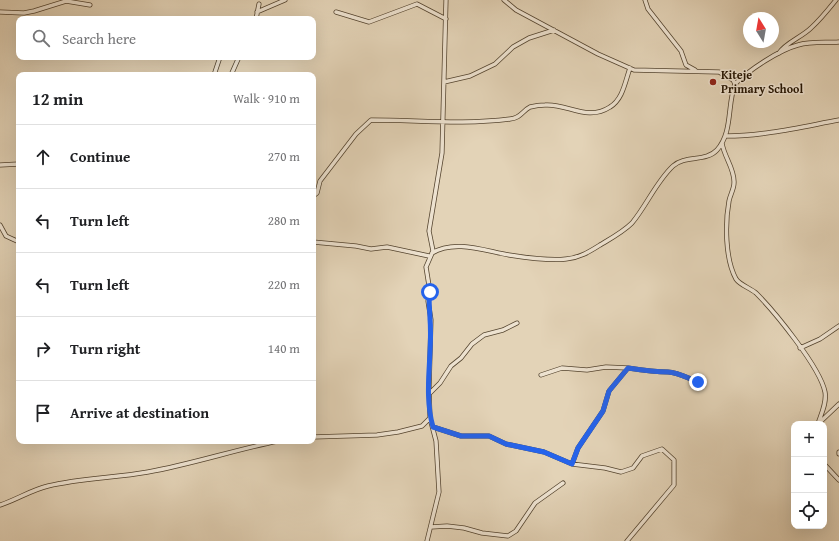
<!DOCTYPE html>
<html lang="en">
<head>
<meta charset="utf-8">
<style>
	:root { --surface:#fff; --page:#f6f6f6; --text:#202124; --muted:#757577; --line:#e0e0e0 }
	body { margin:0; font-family:"Gentium Book Plus",serif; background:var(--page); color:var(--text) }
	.controls { position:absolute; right:12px; bottom:12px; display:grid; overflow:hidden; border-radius:8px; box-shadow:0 4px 16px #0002 }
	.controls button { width:36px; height:36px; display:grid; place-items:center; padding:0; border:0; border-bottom:1px solid var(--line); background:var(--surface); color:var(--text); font:20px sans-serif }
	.compass { position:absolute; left:743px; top:12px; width:36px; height:36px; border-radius:50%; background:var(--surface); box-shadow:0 4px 16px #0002; rotate:349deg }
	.stop { position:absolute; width:12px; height:12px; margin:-9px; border:3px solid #2563eb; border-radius:50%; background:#fff }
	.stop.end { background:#2563eb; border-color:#fff; box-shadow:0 1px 4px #0008 }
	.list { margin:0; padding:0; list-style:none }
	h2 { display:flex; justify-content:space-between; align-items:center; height:52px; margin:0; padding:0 16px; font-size:17px }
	h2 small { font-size:13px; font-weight:400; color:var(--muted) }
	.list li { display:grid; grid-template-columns:26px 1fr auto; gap:12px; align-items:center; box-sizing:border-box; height:64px; padding:0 16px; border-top:1px solid var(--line) }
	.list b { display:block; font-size:15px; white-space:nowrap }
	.list em { font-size:13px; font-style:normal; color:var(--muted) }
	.icon { flex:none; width:22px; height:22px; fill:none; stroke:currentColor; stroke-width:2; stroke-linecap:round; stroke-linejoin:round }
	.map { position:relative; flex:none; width:839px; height:541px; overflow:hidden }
	.search { position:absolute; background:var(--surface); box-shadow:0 4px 16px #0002; left:16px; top:16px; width:300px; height:44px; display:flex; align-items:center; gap:10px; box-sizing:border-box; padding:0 14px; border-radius:8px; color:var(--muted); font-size:15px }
	.panel { position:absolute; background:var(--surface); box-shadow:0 4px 16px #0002; left:16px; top:72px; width:300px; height:372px; border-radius:8px }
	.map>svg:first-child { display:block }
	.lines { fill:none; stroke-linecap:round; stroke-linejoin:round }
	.minor-casing { stroke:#53432e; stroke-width:5 }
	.minor { stroke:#ede2d0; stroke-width:3.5 }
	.route { stroke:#2563eb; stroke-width:5 }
	.poi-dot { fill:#8f2418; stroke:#ede2d0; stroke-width:1.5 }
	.labels { text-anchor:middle; stroke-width:3; stroke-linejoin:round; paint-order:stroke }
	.poi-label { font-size:12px; font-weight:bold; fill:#231301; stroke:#ede2d0; text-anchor:start }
</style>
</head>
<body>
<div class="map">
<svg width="839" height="541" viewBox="0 0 839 541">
	<rect width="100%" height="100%" fill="#e3d3b7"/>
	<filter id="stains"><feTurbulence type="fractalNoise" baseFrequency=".005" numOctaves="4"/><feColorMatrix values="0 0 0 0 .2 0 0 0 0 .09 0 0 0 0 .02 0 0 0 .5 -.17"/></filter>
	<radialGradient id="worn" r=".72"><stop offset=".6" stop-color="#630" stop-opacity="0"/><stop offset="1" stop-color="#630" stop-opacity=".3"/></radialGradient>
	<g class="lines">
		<g class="minor-casing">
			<path id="minor" d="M504,0L516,10L598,54L634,70L719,72L733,80L735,84C749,70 779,50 798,45C811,41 826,43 839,42
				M645,0L648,9L681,51L686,65L695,70
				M0,12L24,13L34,11L66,1L90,5
				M257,12L285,0
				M336,12L369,22L417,4L446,19
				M256,19L259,4
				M779,53C785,43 802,37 811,28C820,20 828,10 836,0
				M214,75L220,57
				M231,75L239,57
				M444,82L470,76L495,64L513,47L529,38L554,30
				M726,136C764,136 801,127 839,120
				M722,143C724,157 735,169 734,183C734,189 730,195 729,201C725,223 725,259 736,279C740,285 750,288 756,293C774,311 820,367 825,392C827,403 821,414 818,424
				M0,165L19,164
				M313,196L317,193L320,181L356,134L371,120C417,120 464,125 510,119C521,118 522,111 530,107C534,106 541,105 545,105C567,103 587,122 610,107C623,99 625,82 630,68
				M0,225L6,236L19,242
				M313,242L356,246L371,249L387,247L429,256
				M432,253C455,239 485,251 509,255C528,258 548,261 566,259C579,258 589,252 600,245C610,239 623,232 632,223C647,205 656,182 673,166C685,155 706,162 717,150C733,132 727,105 735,84
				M800,348L820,339L839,326
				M628,368C641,370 655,372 668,372C677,372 690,379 698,382
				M541,375L562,368L587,370L606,367L628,368L609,391L603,411L578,448L572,464
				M429,394L440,383L451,366L461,358L472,344L484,335L503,330L517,323
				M818,424L839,404
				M433,427L461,436H489L506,444L544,452L572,464L605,468L621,472L633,468L642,456L662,449L674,460V485L627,541
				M313,437L377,435L398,432L422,426L430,418
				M839,452V454
				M824,464L839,480
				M0,505C16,500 31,490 48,486C81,478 114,478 148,472C192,464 234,450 278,441
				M431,527L447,526L464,528L482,533L508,536L516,531L535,503L563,483
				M427,541L439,492L436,441L430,418L429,389L431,320L428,301L430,292L426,267L433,251L429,231L442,153L446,0"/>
		</g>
		<use href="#minor" class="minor"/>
	</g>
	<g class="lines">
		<path class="route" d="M430,292C428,302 430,309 430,319C433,354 423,392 433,427L461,436H489L506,444L544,452L572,464L578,448L603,411L609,391L628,368C641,370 655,372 668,372C677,372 690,379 698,382"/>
	</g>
	<circle class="poi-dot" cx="713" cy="82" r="4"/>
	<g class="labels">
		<g class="poi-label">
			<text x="721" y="79">Kiteje<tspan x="721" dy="14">Primary School</tspan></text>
		</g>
	</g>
	<rect width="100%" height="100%" filter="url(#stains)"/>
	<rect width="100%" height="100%" fill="url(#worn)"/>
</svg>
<div class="controls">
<button>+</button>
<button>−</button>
<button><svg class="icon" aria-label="locate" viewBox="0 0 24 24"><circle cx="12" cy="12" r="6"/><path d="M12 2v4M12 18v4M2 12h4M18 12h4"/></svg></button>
</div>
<svg class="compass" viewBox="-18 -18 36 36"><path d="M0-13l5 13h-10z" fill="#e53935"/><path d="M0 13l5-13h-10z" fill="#757577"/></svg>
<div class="stop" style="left:430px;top:292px"></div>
<div class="stop end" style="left:698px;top:382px"></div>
<div class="search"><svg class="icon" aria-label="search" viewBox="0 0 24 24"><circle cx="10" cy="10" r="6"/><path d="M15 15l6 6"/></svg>Search here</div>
<section class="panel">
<h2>12 min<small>Walk · 910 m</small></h2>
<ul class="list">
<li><svg class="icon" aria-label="ahead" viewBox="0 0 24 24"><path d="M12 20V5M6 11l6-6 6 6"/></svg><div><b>Continue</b></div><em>270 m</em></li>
<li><svg class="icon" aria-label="left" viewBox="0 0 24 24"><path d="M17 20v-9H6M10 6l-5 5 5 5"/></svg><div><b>Turn left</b></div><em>280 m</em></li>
<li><svg class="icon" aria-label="left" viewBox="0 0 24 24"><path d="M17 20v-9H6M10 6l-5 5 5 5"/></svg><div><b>Turn left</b></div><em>220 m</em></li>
<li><svg class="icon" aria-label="right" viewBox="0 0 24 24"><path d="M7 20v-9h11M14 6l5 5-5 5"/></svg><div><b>Turn right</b></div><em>140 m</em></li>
<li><svg class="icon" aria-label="arrive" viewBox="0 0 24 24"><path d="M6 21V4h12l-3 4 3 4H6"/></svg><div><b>Arrive at destination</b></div></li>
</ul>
</section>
</div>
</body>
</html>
